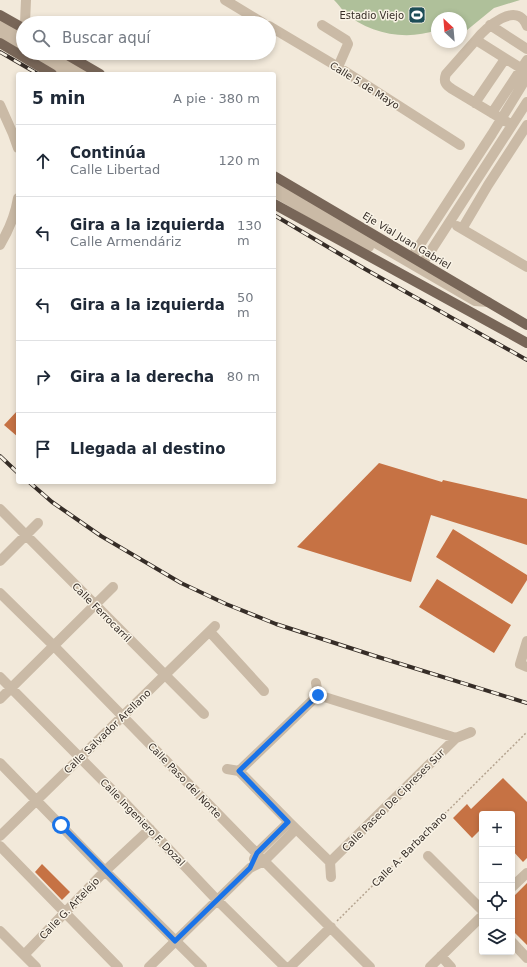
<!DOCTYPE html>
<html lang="es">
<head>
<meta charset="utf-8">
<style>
	:root { --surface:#fff; --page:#f2f2f3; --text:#1f2937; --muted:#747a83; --line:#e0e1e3 }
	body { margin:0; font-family:"DejaVu Sans",sans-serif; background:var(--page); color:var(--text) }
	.controls { position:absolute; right:12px; bottom:12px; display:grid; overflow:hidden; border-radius:4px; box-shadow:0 2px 6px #0003 }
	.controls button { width:36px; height:36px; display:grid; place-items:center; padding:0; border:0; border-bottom:1px solid var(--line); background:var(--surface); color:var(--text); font:20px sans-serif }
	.compass { position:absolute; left:431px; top:12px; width:36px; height:36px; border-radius:50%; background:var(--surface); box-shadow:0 2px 6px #0003; rotate:334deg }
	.stop { position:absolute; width:12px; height:12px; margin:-9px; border:3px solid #1a73e8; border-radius:50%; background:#fff }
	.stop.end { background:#1a73e8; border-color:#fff; box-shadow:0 1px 4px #0008 }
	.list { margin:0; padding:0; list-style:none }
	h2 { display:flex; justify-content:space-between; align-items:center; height:52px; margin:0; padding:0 16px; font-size:17px }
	h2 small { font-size:13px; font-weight:400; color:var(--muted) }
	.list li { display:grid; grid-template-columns:26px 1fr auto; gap:12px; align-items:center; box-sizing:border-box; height:72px; padding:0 16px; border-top:1px solid var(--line) }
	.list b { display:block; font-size:15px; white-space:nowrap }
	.list p { margin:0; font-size:13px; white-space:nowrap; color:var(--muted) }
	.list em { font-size:13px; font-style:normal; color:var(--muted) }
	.icon { flex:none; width:22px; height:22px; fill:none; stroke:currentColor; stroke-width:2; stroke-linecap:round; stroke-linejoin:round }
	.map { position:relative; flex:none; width:527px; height:967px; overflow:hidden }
	.search { position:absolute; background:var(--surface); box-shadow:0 2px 6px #0003; left:16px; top:16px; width:260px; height:44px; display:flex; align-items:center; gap:10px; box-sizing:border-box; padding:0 14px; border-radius:22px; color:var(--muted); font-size:15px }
	.panel { position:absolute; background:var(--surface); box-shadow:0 2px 6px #0003; left:16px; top:72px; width:260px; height:412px; border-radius:4px }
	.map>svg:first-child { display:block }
	.green { fill:#afc09a }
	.building { fill:#c67244 }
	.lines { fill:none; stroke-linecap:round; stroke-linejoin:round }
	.path { stroke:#b5a490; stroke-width:1.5; stroke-dasharray:2 2; stroke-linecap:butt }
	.minor { stroke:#cabaa6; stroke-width:10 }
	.major { stroke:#786658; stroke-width:10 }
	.rail-casing { stroke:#362d27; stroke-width:4 }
	.rail { stroke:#f9f3e6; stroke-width:2.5; stroke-dasharray:8; stroke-linecap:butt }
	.route { stroke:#1a73e8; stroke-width:5 }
	.labels { text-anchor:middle; stroke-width:3; stroke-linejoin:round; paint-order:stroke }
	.poi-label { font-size:10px; fill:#362d27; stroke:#f9f3e6; text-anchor:end }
	.street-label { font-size:10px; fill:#362d27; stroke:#f9f3e6 }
</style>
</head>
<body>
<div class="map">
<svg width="527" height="967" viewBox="0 0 527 967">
	<rect width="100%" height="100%" fill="#f2e9da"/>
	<path class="green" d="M334,0H520L494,8L461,35V18H437V30C406,41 369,34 344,12C341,8 338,4 334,0Z"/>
	<path class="building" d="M18,410V437L4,425Z
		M379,463L442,482L443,480L527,499V545L431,515L411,582L297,547Z
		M453,529L527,575V580L512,604L436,557Z
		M437,579L511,625L494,653L419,607Z
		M503,778L527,802V858L523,862L512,850V814H482V828L472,838L453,818L467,804L471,809Z
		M42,864L70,892L62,900L35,872Z
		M527,883V945L512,930V898Z"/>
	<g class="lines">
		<path class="path" d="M337,921L527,732"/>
		<path class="minor" d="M225,0L263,23
			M25,23L26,0
			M0,24L23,37
			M322,25L346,40L348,44L338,67
			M490,25L527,49
			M269,26L338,67L460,145
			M0,34L23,48
			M476,40C486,27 517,0 527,26
			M32,53L69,74
			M50,53L86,74
			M475,103L505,59
			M0,105L13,134L18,148
			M492,113L527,60
			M512,125L452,89C446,85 443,82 446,74L476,40L527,72
			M274,184L475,301L488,302
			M274,192L369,247
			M457,226L527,267
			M462,229L488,185L527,125
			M0,245C9,230 15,216 18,198
			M412,257L492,134L527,77
			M423,263L527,102
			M0,509L204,714
			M0,561L38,523
			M0,593L54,646L264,861L370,967
			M210,632L264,691
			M527,641L520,664L527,667
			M0,677L124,802L216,899L285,967
			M316,683L318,695
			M318,695L456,738
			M0,699L113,587
			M0,763L105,871L202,967
			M227,769L239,771
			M239,771L289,822L330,862
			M239,771L318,695
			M0,836L215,626
			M0,846L118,967
			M428,856L482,910
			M254,859L257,853L289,822
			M330,862L456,738L471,732
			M330,862L331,877
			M512,887L527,873
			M0,931L36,967
			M512,942L527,958
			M24,955L105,871L150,829
			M441,956L451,967
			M149,967L250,868L264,861L296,829
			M290,967L331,927
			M430,967L482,916"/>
		<path class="major" d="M0,15L23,28
			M0,43L52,74
			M64,53L100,74
			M274,176L527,325
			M274,204L527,343"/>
		<g class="rail-casing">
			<path id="rail" d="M0,52L38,74
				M274,215L365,269L527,360
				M0,456L18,473
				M29,482L52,502L101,536L181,583L226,604L276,624L375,656L527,703"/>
		</g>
		<use href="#rail" class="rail"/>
	</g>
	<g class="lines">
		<path class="route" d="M61,825L175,941L250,868L257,853L288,822L239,771L318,695"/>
	</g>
	<defs>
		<g id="stadium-square" transform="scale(0.9)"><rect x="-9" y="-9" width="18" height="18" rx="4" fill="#1d4d57" stroke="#f9f3e6"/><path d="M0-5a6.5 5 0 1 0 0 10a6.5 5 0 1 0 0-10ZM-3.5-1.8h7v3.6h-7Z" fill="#fff"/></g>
	</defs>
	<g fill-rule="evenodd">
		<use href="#stadium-square" x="417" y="15"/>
	</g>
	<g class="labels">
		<g class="poi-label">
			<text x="404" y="19">Estadio Viejo</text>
		</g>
		<g class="street-label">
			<text transform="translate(365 85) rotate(32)" y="4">Calle 5 de Mayo</text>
			<text transform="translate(407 240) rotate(31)" y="4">Eje Vial Juan Gabriel</text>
			<text transform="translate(102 612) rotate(45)" y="4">Calle Ferrocarril</text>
			<text transform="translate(107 731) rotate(-44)" y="4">Calle Salvador Arellano</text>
			<text transform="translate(185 780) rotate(46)" y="4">Calle Paso del Norte</text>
			<text transform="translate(393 800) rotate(-45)" y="4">Calle Paseo De Cipreses Sur</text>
			<text transform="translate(143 822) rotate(46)" y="4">Calle Ingeniero F. Dozal</text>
			<text transform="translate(409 849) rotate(-45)" y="4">Calle A. Barbachano</text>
			<text transform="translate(69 908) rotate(-46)" y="4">Calle G. Artelejo</text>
		</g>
	</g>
</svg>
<div class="controls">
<button>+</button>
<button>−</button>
<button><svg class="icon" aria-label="locate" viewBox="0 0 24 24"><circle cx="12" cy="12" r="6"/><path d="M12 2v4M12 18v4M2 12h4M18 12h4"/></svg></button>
<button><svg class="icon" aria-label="layers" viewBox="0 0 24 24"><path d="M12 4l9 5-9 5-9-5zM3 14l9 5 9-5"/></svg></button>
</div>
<svg class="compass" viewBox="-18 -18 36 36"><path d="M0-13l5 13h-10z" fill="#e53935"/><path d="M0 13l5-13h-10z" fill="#747a83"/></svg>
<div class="stop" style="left:61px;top:825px"></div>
<div class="stop end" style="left:318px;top:695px"></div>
<div class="search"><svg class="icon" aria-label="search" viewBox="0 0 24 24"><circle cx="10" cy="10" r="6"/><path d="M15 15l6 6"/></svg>Buscar aquí</div>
<section class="panel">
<h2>5 min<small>A pie · 380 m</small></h2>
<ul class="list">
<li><svg class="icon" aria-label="ahead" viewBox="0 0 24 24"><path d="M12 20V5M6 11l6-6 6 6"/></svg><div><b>Continúa</b><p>Calle Libertad</p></div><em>120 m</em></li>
<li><svg class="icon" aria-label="left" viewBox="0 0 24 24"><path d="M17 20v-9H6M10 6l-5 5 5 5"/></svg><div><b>Gira a la izquierda</b><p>Calle Armendáriz</p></div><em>130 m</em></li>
<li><svg class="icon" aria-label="left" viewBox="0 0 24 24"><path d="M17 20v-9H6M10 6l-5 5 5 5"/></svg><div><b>Gira a la izquierda</b></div><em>50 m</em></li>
<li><svg class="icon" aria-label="right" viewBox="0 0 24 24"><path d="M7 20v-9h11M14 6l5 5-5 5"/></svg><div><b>Gira a la derecha</b></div><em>80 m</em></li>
<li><svg class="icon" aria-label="arrive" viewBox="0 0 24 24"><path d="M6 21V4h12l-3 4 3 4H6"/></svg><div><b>Llegada al destino</b></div></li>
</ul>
</section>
</div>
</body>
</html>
